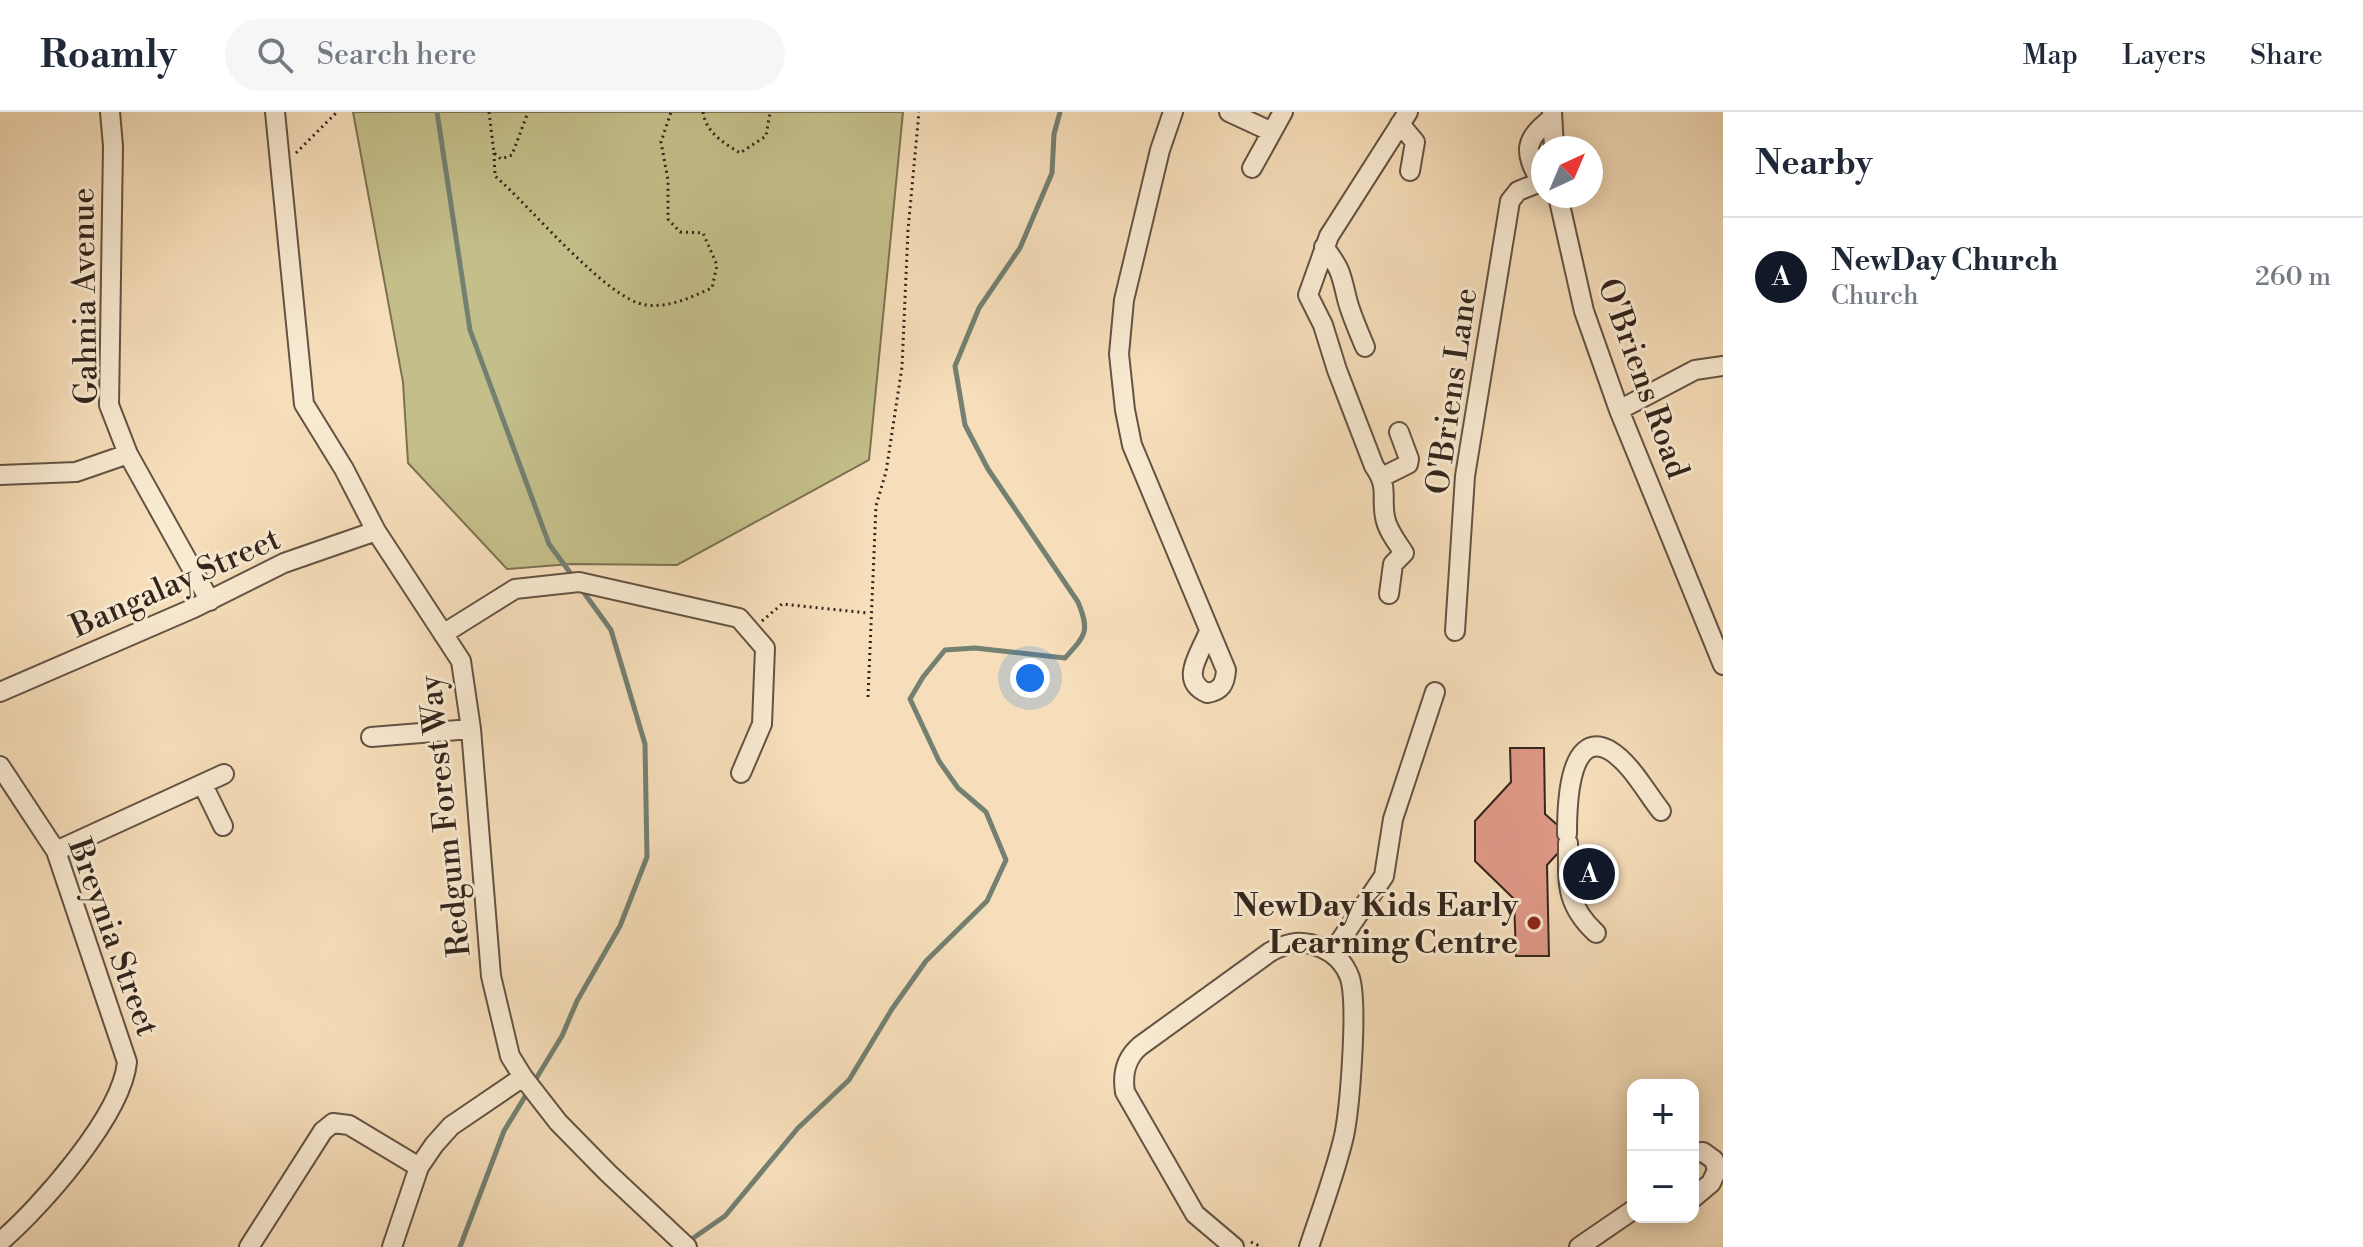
<!DOCTYPE html>
<html lang="en">
<head>
<meta charset="utf-8">
<style>
	:root { --surface:#fff; --page:#f6f6f7; --text:#1f2937; --muted:#747a83; --line:#e0e1e3; --accent:#111827 }
	body { margin:0; font-family:"Libre Bodoni",serif; background:var(--page); color:var(--text) }
	.controls { position:absolute; right:24px; bottom:24px; display:grid; overflow:hidden; border-radius:16px; box-shadow:0 4px 20px #0003 }
	.controls button { width:72px; height:72px; display:grid; place-items:center; padding:0; border:0; border-bottom:2px solid var(--line); background:var(--surface); color:var(--text); font:40px sans-serif }
	.compass { position:absolute; left:1531px; top:24px; width:72px; height:72px; border-radius:50%; background:var(--surface); box-shadow:0 4px 20px #0003; rotate:44deg }
	.you { position:absolute; left:1030px; top:566px; width:28px; height:28px; margin:-20px; border:6px solid #fff; border-radius:50%; background:#1a73e8; box-shadow:0 0 0 12px #1a73e833 }
	.badge { display:grid; place-items:center; width:52px; height:52px; border-radius:50%; background:var(--accent); color:#fff; font-size:26px; font-weight:700 }
	.pin { position:absolute; translate:-50% -50%; border:4px solid #fff; box-shadow:0 2px 8px #0006 }
	.list { margin:0; padding:0; list-style:none }
	h2 { display:flex; justify-content:space-between; align-items:center; height:104px; margin:0; padding:0 32px; font-size:34px }
	h2 small { font-size:26px; font-weight:400; color:var(--muted) }
	.list li { display:grid; grid-template-columns:52px 1fr auto; gap:24px; align-items:center; box-sizing:border-box; height:120px; padding:0 32px; border-top:2px solid var(--line) }
	.list b { display:block; font-size:30px; white-space:nowrap }
	.list p { margin:0; font-size:26px; white-space:nowrap; color:var(--muted) }
	.list em { font-size:26px; font-style:normal; color:var(--muted) }
	.icon { flex:none; width:44px; height:44px; fill:none; stroke:currentColor; stroke-width:2; stroke-linecap:round; stroke-linejoin:round }
	.map { position:relative; flex:none; width:1723px; height:1135px; overflow:hidden }
	header { display:flex; align-items:center; gap:48px; box-sizing:border-box; height:112px; padding:0 40px; background:var(--surface); border-bottom:2px solid var(--line) }
	header strong { font-size:38px }
	nav { display:flex; gap:44px; margin-inline-start:auto; font-size:28px }
	.search { width:560px; height:72px; background:var(--page); display:flex; align-items:center; gap:20px; box-sizing:border-box; padding:0 28px; border-radius:44px; color:var(--muted); font-size:30px }
	main { display:flex }
	aside { flex:1; background:var(--surface) }
	.map>svg:first-child { display:block }
	.green { fill:#c4bf8a; stroke:#7c7253; stroke-width:2 }
	.lines { fill:none; stroke-linecap:round; stroke-linejoin:round }
	.stream { stroke:#738072; stroke-width:5 }
	.building { fill:#e09987; stroke:#33251c; stroke-width:2 }
	.minor-casing { stroke:#645344; stroke-width:22 }
	.path { stroke:#33251c; stroke-width:3; stroke-dasharray:2 4; stroke-linecap:butt }
	.minor { stroke:#f9ead2; stroke-width:18 }
	.poi-dot { fill:#8f2418; stroke:#f9ead2; stroke-width:3 }
	.labels { text-anchor:middle; stroke-width:6; stroke-linejoin:round; paint-order:stroke }
	.street-label { font-size:32px; fill:#33251c; stroke:#f9ead2 }
	.poi-label { font-size:32px; font-weight:bold; fill:#33251c; stroke:#f9ead2; text-anchor:end }
</style>
</head>
<body>
<header>
<strong>Roamly</strong>
<div class="search"><svg class="icon" aria-label="search" viewBox="0 0 24 24"><circle cx="10" cy="10" r="6"/><path d="M15 15l6 6"/></svg>Search here</div>
<nav><a>Map</a><a>Layers</a><a>Share</a></nav>
</header>
<main>
<div class="map">
<svg width="1723" height="1135" viewBox="0 0 1723 1135">
	<rect width="100%" height="100%" fill="#f6deba"/>
	<filter id="stains"><feTurbulence type="fractalNoise" baseFrequency=".0025" numOctaves="4"/><feColorMatrix values="0 0 0 0 .2 0 0 0 0 .09 0 0 0 0 .02 0 0 0 .5 -.17"/></filter>
	<radialGradient id="worn" r=".72"><stop offset=".6" stop-color="#630" stop-opacity="0"/><stop offset="1" stop-color="#630" stop-opacity=".3"/></radialGradient>
	<path class="green" d="M353,0H903L869,348L677,453L571,452L507,457L408,351L403,270Z"/>
	<g class="lines">
		<path class="stream" d="M437,0L470,218L549,432L574,466
			M534,970L562,924L577,889L620,814L647,745L645,632L611,518L582,478
			M689,1129L725,1104L798,1016L849,968L892,897L926,849L987,789L1006,748L986,700L958,676L939,649L910,587L923,565L945,538L975,536L1065,546C1086,523 1090,519 1078,490L988,357L965,313L955,254L979,196L1020,136L1052,61L1054,22L1060,0
			M460,1135L504,1019L529,978"/>
	</g>
	<path class="building" d="M1510,636H1544L1545,702L1572,726L1547,753L1549,844H1516L1514,787L1475,749V709L1511,670Z"/>
	<g class="lines">
		<g class="minor-casing">
			<path id="minor" d="M110,0L113,34L109,293L128,342L210,489
				M275,0L304,292L344,357L376,419L461,549L471,617L491,864L510,944L523,965L558,1010L608,1061L687,1135
				M1173,0L1160,38L1124,188L1119,242L1125,298L1132,333L1226,558C1225,572 1221,579 1207,581C1178,568 1201,541 1209,519
				M1229,0L1272,20
				M1552,0L1554,36
				M1400,12L1415,30L1410,59
				M1252,56L1283,0
				M1541,70C1523,39 1524,28 1552,6
				M1558,84L1584,199L1619,298L1723,553
				M1324,135C1341,157 1341,162 1347,187C1351,203 1359,220 1365,235
				M1619,298L1695,258L1723,254
				M0,363L76,360L128,342
				M1382,365L1408,352L1409,347L1399,320
				M1389,482L1393,452L1404,441C1397,430 1387,418 1385,405C1381,384 1389,375 1374,354L1337,258L1323,213L1308,183L1329,124L1408,0
				M1455,519L1465,364L1510,89L1518,79L1543,69
				M443,522L515,477L579,470L739,506L765,536L762,612L741,661
				M0,580L194,496L284,451L376,419
				M371,625L471,617
				M0,654L56,739L127,950C122,1003 41,1095 0,1130
				M203,673L223,714
				M1567,722C1567,701 1567,616 1609,638C1630,650 1646,680 1661,699
				M1568,731C1568,771 1565,792 1596,821
				M56,739L224,662
				M1332,841L1384,764L1393,707L1435,580
				M1693,1041L1703,1040L1714,1048L1717,1058L1711,1071L1693,1086
				M249,1135L323,1019L333,1011L349,1013L419,1055
				M392,1135L419,1055L434,1033L451,1014L523,965
				M1234,1135L1195,1102L1125,980C1122,961 1126,946 1140,934L1270,840C1289,830 1302,827 1322,836C1336,842 1345,852 1350,866C1358,893 1350,995 1344,1024C1335,1062 1321,1099 1309,1135
				M1579,1135L1633,1098"/>
		</g>
		<path class="path" d="M489,0L494,41L501,47L512,43L528,0
			M703,0C706,21 724,31 740,41L766,24L770,0
			M296,41L337,0
			M494,41L495,64C529,93 607,188 646,193C670,196 691,185 712,176L717,153L703,121L680,120L668,107V68L661,30L671,0
			M762,509L782,492L868,501
			M868,585L876,394L886,360L902,255L908,118L919,0
			M1251,1130L1262,1135"/>
		<use href="#minor" class="minor"/>
	</g>
	<circle class="poi-dot" cx="1534" cy="811" r="8"/>
	<g class="labels">
		<g class="street-label">
			<text transform="translate(84 184) rotate(-91)" y="11">Gahnia Avenue</text>
			<text transform="translate(1644 266) rotate(70)" y="11">O'Briens Road</text>
			<text transform="translate(1451 279) rotate(-82)" y="11">O'Briens Lane</text>
			<text transform="translate(175 470) rotate(-24)" y="11">Bangalay Street</text>
			<text transform="translate(444 704) rotate(-96)" y="11">Redgum Forest Way</text>
			<text transform="translate(114 825) rotate(70)" y="11">Breynia Street</text>
		</g>
		<g class="poi-label">
			<text x="1518" y="804">NewDay Kids Early<tspan x="1518" dy="37">Learning Centre</tspan></text>
		</g>
	</g>
	<rect width="100%" height="100%" filter="url(#stains)"/>
	<rect width="100%" height="100%" fill="url(#worn)"/>
</svg>
<div class="controls">
<button>+</button>
<button>−</button>
</div>
<svg class="compass" viewBox="-18 -18 36 36"><path d="M0-13l5 13h-10z" fill="#e53935"/><path d="M0 13l5-13h-10z" fill="#747a83"/></svg>
<div class="you"></div>
<div class="pin badge" style="left:1589px;top:762px">A</div>
</div>
<aside>
<h2>Nearby<small></small></h2>
<ul class="list">
<li><span class="badge">A</span><div><b>NewDay Church</b><p>Church</p></div><em>260 m</em></li>
</ul>
</aside>
</main>
</body>
</html>
